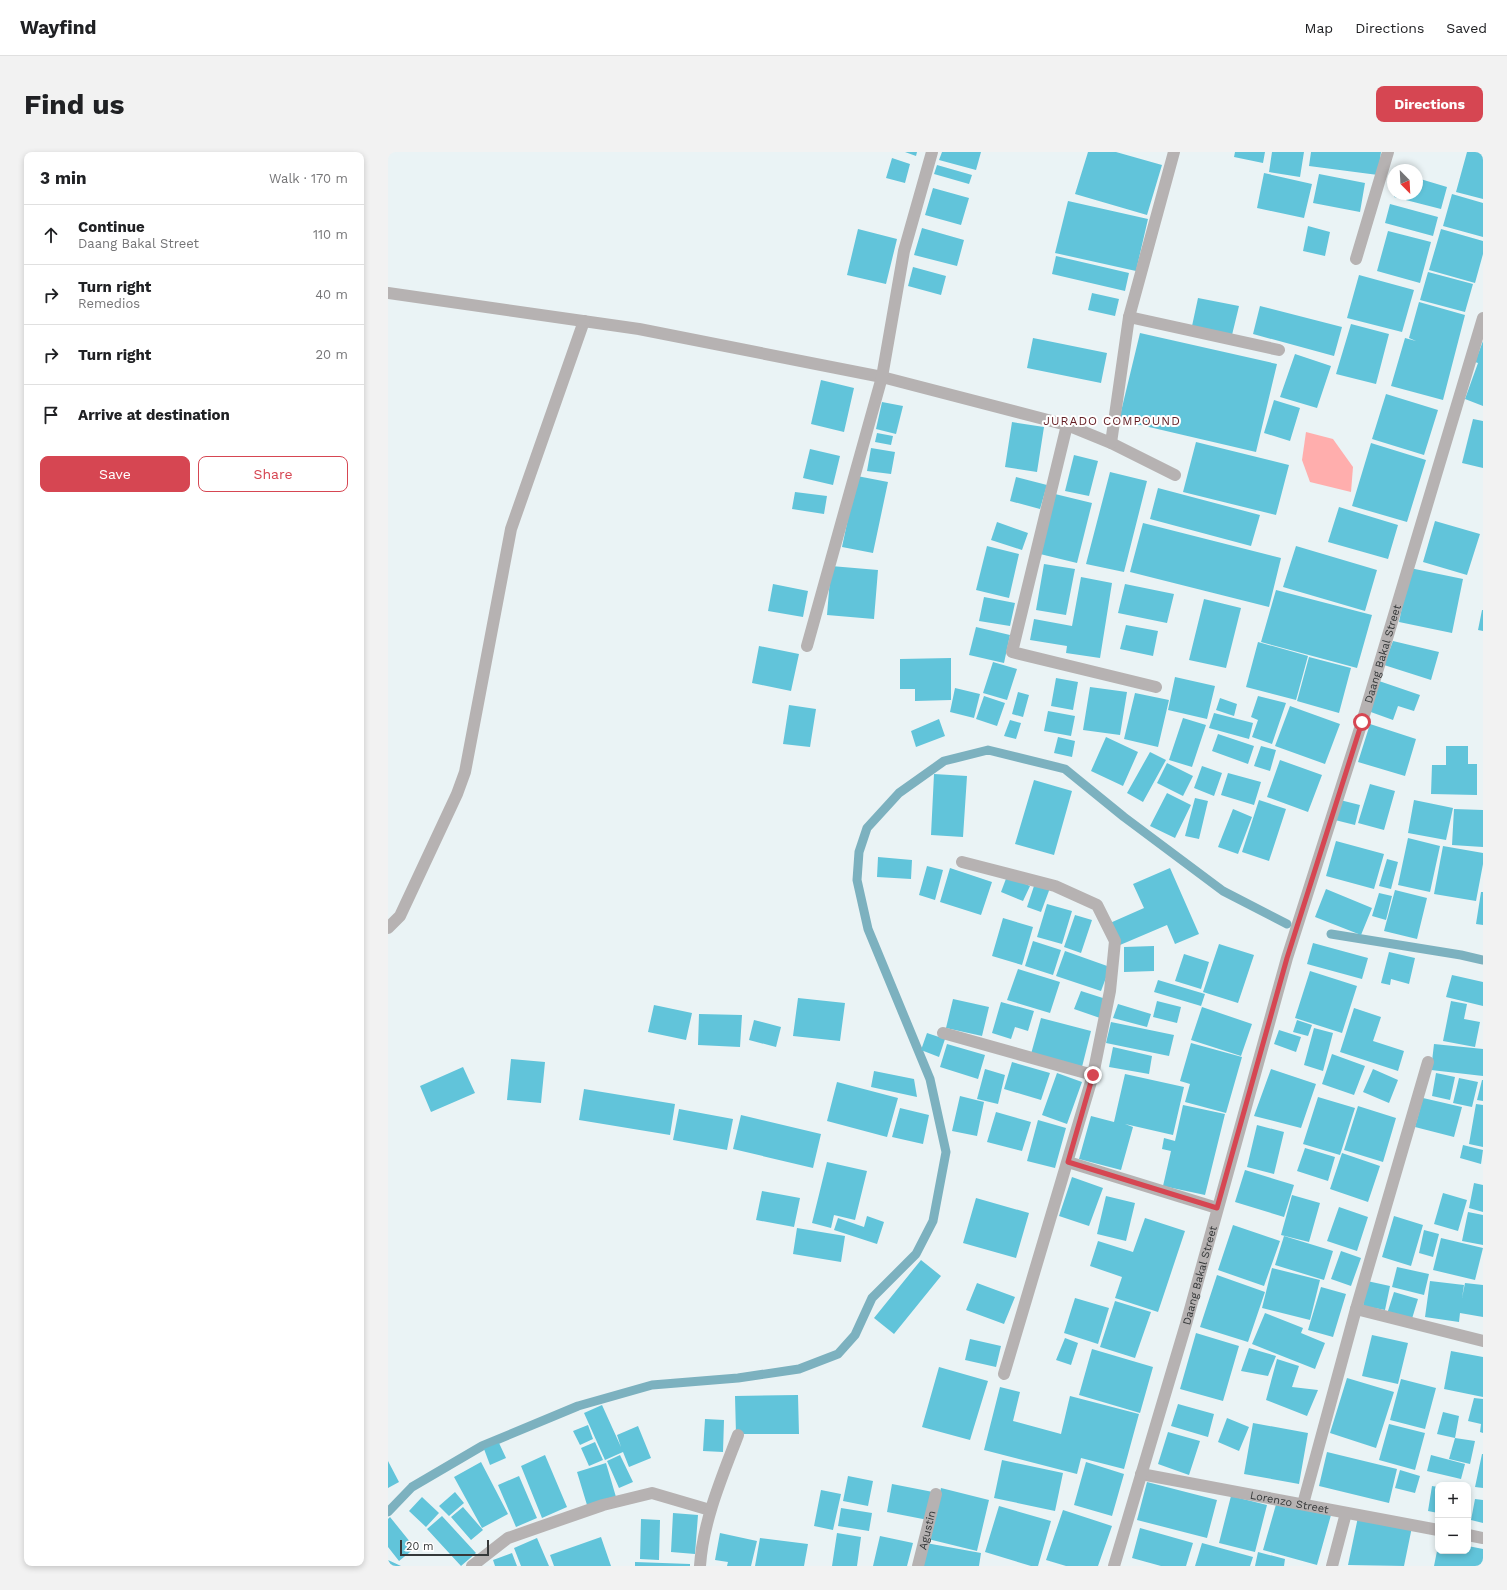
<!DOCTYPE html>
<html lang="en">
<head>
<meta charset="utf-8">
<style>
	:root { --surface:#fff; --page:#f2f2f2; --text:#202124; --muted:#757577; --line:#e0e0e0; --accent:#d64652 }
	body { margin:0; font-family:"Work Sans",sans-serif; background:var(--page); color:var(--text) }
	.controls { position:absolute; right:12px; bottom:12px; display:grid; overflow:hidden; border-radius:8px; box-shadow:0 2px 6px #0003 }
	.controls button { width:36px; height:36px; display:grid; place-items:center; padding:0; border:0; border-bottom:1px solid var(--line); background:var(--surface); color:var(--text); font:20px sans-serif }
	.compass { position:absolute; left:999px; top:12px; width:36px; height:36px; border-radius:50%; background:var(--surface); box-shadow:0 2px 6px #0003; rotate:156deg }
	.scale { position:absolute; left:12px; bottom:10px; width:89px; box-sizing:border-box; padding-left:4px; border:2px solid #353839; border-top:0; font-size:11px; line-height:14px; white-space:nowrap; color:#353839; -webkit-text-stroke:3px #fff; paint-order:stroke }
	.stop { position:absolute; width:12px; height:12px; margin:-9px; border:3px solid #d64652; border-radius:50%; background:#fff }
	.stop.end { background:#d64652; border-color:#fff; box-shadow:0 1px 4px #0008 }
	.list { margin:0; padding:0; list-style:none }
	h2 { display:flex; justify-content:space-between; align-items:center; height:52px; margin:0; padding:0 16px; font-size:17px }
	h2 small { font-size:13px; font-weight:400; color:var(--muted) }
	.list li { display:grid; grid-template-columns:26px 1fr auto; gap:12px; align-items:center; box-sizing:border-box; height:60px; padding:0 16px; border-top:1px solid var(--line) }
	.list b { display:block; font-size:15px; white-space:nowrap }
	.list p { margin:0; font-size:13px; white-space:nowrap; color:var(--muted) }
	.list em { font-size:13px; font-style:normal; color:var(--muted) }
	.actions { display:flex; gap:8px; padding:12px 16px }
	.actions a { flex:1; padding:9px 0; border:1px solid var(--accent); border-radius:8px; text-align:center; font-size:14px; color:var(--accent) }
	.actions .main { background:var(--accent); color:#fff }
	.icon { flex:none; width:22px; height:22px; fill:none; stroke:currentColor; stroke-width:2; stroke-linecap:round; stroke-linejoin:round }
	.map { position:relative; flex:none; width:1095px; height:1414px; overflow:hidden; border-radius:8px }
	header { display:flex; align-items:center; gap:24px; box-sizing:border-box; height:56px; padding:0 20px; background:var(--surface); border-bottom:1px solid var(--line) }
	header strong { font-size:19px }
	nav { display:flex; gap:22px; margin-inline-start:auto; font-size:14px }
	.intro { display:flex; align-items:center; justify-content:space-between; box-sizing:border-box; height:96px; padding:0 24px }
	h1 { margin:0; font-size:28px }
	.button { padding:10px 18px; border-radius:8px; background:var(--accent); color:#fff; font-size:14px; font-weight:700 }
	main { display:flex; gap:24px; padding:0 24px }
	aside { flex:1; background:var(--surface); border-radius:8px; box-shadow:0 2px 6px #0003 }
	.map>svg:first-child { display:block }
	.green { fill:#ffaead }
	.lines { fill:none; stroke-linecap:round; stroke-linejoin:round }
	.stream { stroke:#7cb1bf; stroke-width:9 }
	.building { fill:#61c4da }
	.minor { stroke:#b6b2b2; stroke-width:12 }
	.route { stroke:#d64652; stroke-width:5 }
	.labels { text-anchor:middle; stroke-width:4; stroke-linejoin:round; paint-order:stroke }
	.street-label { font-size:11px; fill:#353839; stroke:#fff }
	.neighbourhood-label { font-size:12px; letter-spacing:1px; fill:#621c22; stroke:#fff }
</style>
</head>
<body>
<header>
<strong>Wayfind</strong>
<nav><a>Map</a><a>Directions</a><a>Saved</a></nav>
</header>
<div class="intro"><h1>Find us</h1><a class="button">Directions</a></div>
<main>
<aside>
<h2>3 min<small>Walk · 170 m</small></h2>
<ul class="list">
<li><svg class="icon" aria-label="ahead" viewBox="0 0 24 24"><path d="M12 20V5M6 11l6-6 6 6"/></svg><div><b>Continue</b><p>Daang Bakal Street</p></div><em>110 m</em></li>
<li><svg class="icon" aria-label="right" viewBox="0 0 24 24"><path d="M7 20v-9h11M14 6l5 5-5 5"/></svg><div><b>Turn right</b><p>Remedios</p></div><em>40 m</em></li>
<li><svg class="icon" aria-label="right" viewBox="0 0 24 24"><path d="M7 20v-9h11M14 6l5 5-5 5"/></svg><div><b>Turn right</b></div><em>20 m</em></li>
<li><svg class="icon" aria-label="arrive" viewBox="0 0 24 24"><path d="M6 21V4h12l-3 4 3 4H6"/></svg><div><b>Arrive at destination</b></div></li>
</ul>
<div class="actions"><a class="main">Save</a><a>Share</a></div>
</aside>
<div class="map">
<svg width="1095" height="1414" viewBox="0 0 1095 1414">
	<rect width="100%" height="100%" fill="#eaf3f5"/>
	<path class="green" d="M918,280L945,287L965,315L963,340L922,330L914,308Z"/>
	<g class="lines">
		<path class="stream" d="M943,782L1073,803L1095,808
			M0,1360L24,1335L94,1294L190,1254L264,1233L350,1226L411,1217L450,1202L467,1183L484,1146L528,1102L545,1069L558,1000L542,927L480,777L469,728L471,700L479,676L511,641L556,609L600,598L677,617L736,665L835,739L899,772"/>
	</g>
	<path class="building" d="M517,0H529L528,4Z
		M554,0H593L588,18L551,8Z
		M700,0H728L774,13L759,63L687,42Z
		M847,0H877L875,11L846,5Z
		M884,0H916L912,25L881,20Z
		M923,0H993L990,23L921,14Z
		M1079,0H1095V47L1068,40Z
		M504,6L522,12L517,31L498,26Z
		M549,13L584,23L581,32L546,22Z
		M876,21L924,32L916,66L869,56Z
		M931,22L977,31L972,60L925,51Z
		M1029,26L1059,35L1053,57L1006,45L1007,42H1029Z
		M545,36L581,46L573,73L537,63Z
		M1064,42L1095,51V85L1055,74Z
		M680,49L760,67L748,119L667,101Z
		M1002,52L1050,65L1045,84L997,71Z
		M920,74L942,80L937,104L915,99Z
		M534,76L576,88L569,114L526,103Z
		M470,77L509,87L498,132L459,123Z
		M1053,77L1095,89V102L1087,131L1041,118Z
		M1000,79L1043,90L1032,131L989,119Z
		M668,104L741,121L737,139L664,122Z
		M525,115L558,124L553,143L520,134Z
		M1040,120L1085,132L1077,160L1032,148Z
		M971,123L1026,138L1014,180L959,166Z
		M704,141L731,147L727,164L700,158Z
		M810,146L851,154L844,183L804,174Z
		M1031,150L1077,163L1055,248L1003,234L1017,186L1028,189L1021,186Z
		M872,154L954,175L946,204L865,182Z
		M963,172L1001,182L988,232L948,222Z
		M752,181L889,212L868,300L731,268Z
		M645,186L719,201L713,231L639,216Z
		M1095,189V254L1077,247L1090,211L1087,210Z
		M907,202L943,214L929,256L892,245Z
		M433,228L466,236L456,280L423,272Z
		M998,242L1050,258L1036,303L984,287Z
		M886,248L912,256L902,289L876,281Z
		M494,250L515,254L508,282L488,277Z
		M1085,267L1095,269V316L1074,311Z
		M624,270L656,275L649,320L617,315Z
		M489,281L505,284L503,293L487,290Z
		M808,290L901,313L888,363L795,340Z
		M983,291L1038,308L1019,370L964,354Z
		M483,296L507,300L503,322L479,319Z
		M422,297L452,304L445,333L415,326Z
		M686,303L710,309L701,344L677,339Z
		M722,320L759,329L736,420L698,412Z
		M469,324L500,330L485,401L454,395Z
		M628,325L659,333L652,357L622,349Z
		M770,336L872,363L863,394L762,367Z
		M407,340L439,344L436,362L404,357Z
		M667,342L704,351L689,411L652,402Z
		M951,355L1010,373L1000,407L940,390Z
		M1047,369L1092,382L1079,423L1035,410Z
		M609,370L640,381L634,398L603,388Z
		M755,371L893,406L881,455L742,420Z
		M599,394L631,402L621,446L588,438Z
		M908,394L989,418L977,459L895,435Z
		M656,412L687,417L678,463L648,458Z
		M443,414L490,418L486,467L439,463Z
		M1022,416L1075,427L1064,481L1011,470Z
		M693,425L724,431L712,506L678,501L679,494L642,488L646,467L684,474Z
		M385,432L420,439L415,465L380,459Z
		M737,432L786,442L779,471L730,461Z
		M888,438L984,463L969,516L873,490Z
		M596,445L627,451L622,474L591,469Z
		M816,447L853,456L838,516L801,508Z
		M1094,458H1095V479L1090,478Z
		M738,473L770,479L765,504L732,497Z
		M588,475L622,483L616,511L581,503Z
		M1005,489L1051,500L1043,528L996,513Z
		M870,490L920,504L908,548L858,535Z
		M371,494L411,502L403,539L364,531Z
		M921,505L963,516L951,561L909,549Z
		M563,506V548L527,549V537H512V507Z
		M605,510L629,517L619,548L595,541Z
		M787,525L827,534L819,567L780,558Z
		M668,526L690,530L685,558L663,554Z
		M991,529L1032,543L1026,559L1010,554L1005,568L980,559Z
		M702,535L739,540L732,583L695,578Z
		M567,536L592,542L586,566L562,560Z
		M630,540L641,543L635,565L624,562Z
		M747,541L781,548L770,595L736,587Z
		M596,544L617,551L609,574L588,567Z
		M870,544L898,551L884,592L864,585L870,568L863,565Z
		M832,546L849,552L846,564L828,558Z
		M401,553L428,557L422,595L395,592Z
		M902,554L952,572L937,612L887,594Z
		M660,559L687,564L683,584L656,579Z
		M826,561L865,571L861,587L821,576Z
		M795,566L818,573L804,615L781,608Z
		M551,567L557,584L528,595L523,579Z
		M622,568L633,571L628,587L616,584Z
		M982,572L1028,587L1017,624L970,610Z
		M830,582L866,594L860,612L824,599Z
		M670,585L687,589L684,605L666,601Z
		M718,585L750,600L735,634L703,619Z
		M873,594L888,598L882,619L866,614Z
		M1058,594H1080V612H1089V643L1043,642L1044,613H1058Z
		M762,600L778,608L755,650L739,641Z
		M892,608L934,623L920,660L879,645Z
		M779,611L805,624L795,644L769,631Z
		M814,614L834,621L826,644L806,636Z
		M840,621L873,630L866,653L833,643Z
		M546,622L579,624L575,685L543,683Z
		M646,628L684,639L666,703L627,692Z
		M982,632L1007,639L996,678L970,671Z
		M779,641L803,653L787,686L762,674Z
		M807,646L820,649L811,687L797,684Z
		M871,648L898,657L881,709L854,700Z
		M952,648L972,653L967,673L947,668Z
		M1026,648L1065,656L1058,688L1020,681Z
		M845,657L864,665L850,702L830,695Z
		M1066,657L1095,658V695L1064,693Z
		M1020,686L1052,694L1042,740L1010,733Z
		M948,689L996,702L986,737L938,724Z
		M1055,694L1095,701V712L1088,749L1046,742Z
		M490,705L524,708L523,727L489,725Z
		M999,707L1010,710L1003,737L991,734Z
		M539,714L555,718L547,748L531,743Z
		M562,716L604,730L593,763L552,750Z
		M782,716L811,782L787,792L779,773L732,793L722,771L756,756L745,732Z
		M619,724L642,734L635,749L613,740Z
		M647,731L662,736L653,760L639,755Z
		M938,737L984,756L973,783L927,765Z
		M1007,738L1039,746L1029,787L996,779Z
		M1093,740H1095V773L1088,772Z
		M991,741L1004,744L998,768L984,764Z
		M659,752L684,759L674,792L649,785Z
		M687,763L704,768L693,801L676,795Z
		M615,766L645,775L634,813L604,804Z
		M645,789L673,798L665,823L637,814Z
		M925,791L980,806L974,827L919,812Z
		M831,792L866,803L850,851L815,840Z
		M766,794V819L736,820V795Z
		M677,799L722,815L713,839L668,824Z
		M1001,800L1027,806L1021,832L1003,827L1002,833L993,831Z
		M796,802L821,810L813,837L787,829Z
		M630,817L672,830L662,861L619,848Z
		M922,819L969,834L954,881L907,866Z
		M1064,823L1095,830V854L1058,845Z
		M770,828L817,842L813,854L766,840Z
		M693,839L718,847L712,866L686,857Z
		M410,846L457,851L452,889L405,884Z
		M565,847L601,855L594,884L558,876Z
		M769,849L793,855L789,871L765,865Z
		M1063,849L1079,852L1076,867L1092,870L1087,895L1055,889Z
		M613,850L646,859L640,879L627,875L623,887L604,881Z
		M730,852L763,862L759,875L725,866Z
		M266,853L304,861L298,888L260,880Z
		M814,855L864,872L853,904L803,888Z
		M966,856L993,865L985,889L1016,899L1010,919L952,900Z
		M311,862L354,863L352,895L310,893Z
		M653,866L703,879L694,915L643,902Z
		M366,868L393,875L388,895L361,888Z
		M909,868L924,873L920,884L905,880Z
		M723,870L786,883L781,904L718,891Z
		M926,876L945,881L935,919L916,913Z
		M891,878L913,885L908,900L886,892Z
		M539,881L557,887L551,905L533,898Z
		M803,891L854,905L838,961L797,950L802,932L792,929Z
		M559,892L597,903L590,927L552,915Z
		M1046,892L1095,897V924L1043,918Z
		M725,895L764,904L761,922L721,915Z
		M944,902L977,914L966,943L934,932Z
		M123,907L157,910L153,951L119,948Z
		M624,910L662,921L653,948L616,937Z
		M75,915L87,941L43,960L32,934Z
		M597,917L617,923L610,952L589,947Z
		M883,917L928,932L913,976L866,964Z
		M985,917L1010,928L1001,951L975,940Z
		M486,919L526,927L529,945L483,935Z
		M669,921L694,930L679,972L654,963Z
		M1048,921L1067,925L1062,948L1044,944Z
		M737,922L796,935L785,983L737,972L745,975L733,1018L691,1007L703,964L726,970Z
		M1071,926L1090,930L1084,955L1065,951Z
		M1094,928H1095V949L1089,948Z
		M449,930L510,946L499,985L439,969Z
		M196,937L287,952L282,983L191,968Z
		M572,944L596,950L589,984L564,979Z
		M930,945L967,956L952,1003L915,992Z
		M1035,946L1074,955L1066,985L1027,975Z
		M1088,952L1095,953V995L1081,992Z
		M795,953L837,962L817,1043L775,1034L783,999L774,997L776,986L787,989Z
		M970,954L1008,966L995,1010L956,998Z
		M512,956L541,963L535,992L504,985Z
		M291,957L345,967L339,998L285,988Z
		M608,960L643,970L634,999L599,990Z
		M353,963L433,982L425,1016L345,997Z
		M650,968L678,976L667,1016L639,1009Z
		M869,973L896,980L886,1022L859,1015Z
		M1075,993L1095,998L1093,1012L1072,1006Z
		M917,996L947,1005L940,1029L909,1019Z
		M954,1001L992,1014L980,1050L942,1037Z
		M439,1010L479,1019L467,1068L446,1063L443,1076L424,1071Z
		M857,1018L906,1033L896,1065L847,1050Z
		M684,1025L715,1036L701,1074L671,1064Z
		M1086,1031L1095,1033V1060L1081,1056Z
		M374,1039L412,1046L406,1075L368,1068Z
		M1055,1041L1079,1048L1070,1079L1046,1072Z
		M904,1043L932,1051L921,1090L893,1083Z
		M718,1044L747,1051L738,1089L709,1082Z
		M588,1046L641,1061L628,1106L575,1091Z
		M951,1055L980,1065L969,1099L939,1089Z
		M1080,1060L1095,1063V1093L1074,1089Z
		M479,1064L496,1070L489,1092L446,1078L450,1066L476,1075Z
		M1006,1064L1035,1073L1023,1114L994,1105Z
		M757,1066L797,1079L770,1160L727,1146L734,1125L702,1114L710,1089L745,1100Z
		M845,1073L892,1089L876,1134L830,1118Z
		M409,1076L457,1084L453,1110L405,1102Z
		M1036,1078L1051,1082L1045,1105L1031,1101Z
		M896,1084L945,1099L936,1128L887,1113Z
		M1053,1086L1095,1096L1087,1128L1045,1118Z
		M953,1099L973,1106L963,1134L943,1127Z
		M533,1108L553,1124L506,1182L486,1166Z
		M1009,1115L1041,1122L1036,1143L1004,1135Z
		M884,1116L932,1128L922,1168L874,1156Z
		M829,1123L877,1140L860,1190L812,1175Z
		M979,1129L1002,1134L997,1158L975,1154Z
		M1042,1129L1076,1133L1074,1146L1077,1131L1095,1133V1165L1072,1161L1071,1170L1037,1165Z
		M589,1131L627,1145L616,1172L578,1158Z
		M933,1135L958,1142L945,1185L920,1178Z
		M1006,1140L1030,1147L1023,1170L999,1162Z
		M687,1146L721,1156L710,1192L676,1181Z
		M727,1149L763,1160L747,1206L712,1195Z
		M877,1161L915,1176L913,1181L937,1191L927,1217L864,1192Z
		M808,1181L851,1194L835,1249L792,1237Z
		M984,1183L1020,1191L1010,1232L974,1224Z
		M677,1186L690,1191L683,1213L668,1208Z
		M582,1187L613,1194L608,1215L577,1208Z
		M861,1196L888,1204L880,1224L853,1219Z
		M704,1197L765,1215L752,1261L691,1243Z
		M1063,1199L1095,1205V1245L1056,1237Z
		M889,1207L911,1214L904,1235L930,1238L919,1264L878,1248Z
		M551,1215L600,1229L582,1288L534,1275Z
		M959,1226L1006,1240L988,1296L942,1281Z
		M1013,1227L1048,1236L1037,1277L1002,1268Z
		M612,1235L632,1240L625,1269L673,1282L682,1244L751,1262L736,1317L693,1306L689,1322L596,1298Z
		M410,1243L411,1282H348L347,1244Z
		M1086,1246L1095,1247V1281L1092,1280L1093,1272L1080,1269Z
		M790,1252L826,1262L820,1285L783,1274Z
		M214,1253L233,1295L229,1283L250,1274L263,1306L241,1315L235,1300L217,1308L196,1261Z
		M1055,1260L1071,1264L1067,1286L1049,1282Z
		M839,1266L861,1275L851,1299L830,1290Z
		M317,1267L336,1268L335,1300L315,1299Z
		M865,1271L920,1281L911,1332L856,1322Z
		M1001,1272L1037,1281L1027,1318L991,1308Z
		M200,1273L205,1287L192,1293L185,1279Z
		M780,1280L812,1289L801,1323L770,1312Z
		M1067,1286L1087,1289L1082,1312L1061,1307Z
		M207,1290L215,1308L201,1314L193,1296Z
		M111,1291L118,1306L102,1313L96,1297Z
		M939,1300L1009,1317L1001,1351L931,1334Z
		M1094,1302H1095V1336L1087,1335Z
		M157,1303L179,1355L154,1366L133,1314Z
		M232,1303L245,1330L231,1336L219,1309Z
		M1043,1303L1077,1312L1073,1327L1039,1319Z
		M614,1308L675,1321L667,1359L606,1346Z
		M0,1309L11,1330L0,1336Z
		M93,1310L120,1362L94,1376L66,1325Z
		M698,1310L736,1322L724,1364L686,1353Z
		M218,1311L228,1345L199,1353L189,1320Z
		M1012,1318L1032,1324L1027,1341L1007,1336Z
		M131,1324L149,1366L128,1375L110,1333Z
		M460,1324L485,1329L480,1354L455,1349Z
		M759,1330L829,1348L819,1386L749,1368Z
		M504,1332L545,1340L540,1368L499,1360Z
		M1044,1334L1050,1335V1361L1040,1359Z
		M553,1336L601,1348L589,1399L540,1387Z
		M433,1338L453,1342L445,1378L426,1374Z
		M67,1340L76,1351L61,1364L51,1354Z
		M843,1344L879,1353L867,1400L831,1391Z
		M34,1345L51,1361L38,1375L21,1359Z
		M1087,1347L1095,1348V1371L1083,1368Z
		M889,1349L943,1363L929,1413L875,1398Z
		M611,1354L663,1369L650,1414H643L597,1400Z
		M75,1355L95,1378L83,1388L63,1365Z
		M453,1356L484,1361L481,1379L450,1374Z
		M675,1358L724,1374L710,1414H678L658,1408Z
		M285,1361L310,1363L307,1402L283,1400Z
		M54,1364L88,1401L73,1414L39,1377Z
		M2,1365L27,1396L11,1409L0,1395V1367Z
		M970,1365L1024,1375L1016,1414L960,1413Z
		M253,1367L272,1368L271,1408L252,1407Z
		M752,1376L805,1391L798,1414H773L744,1406Z
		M332,1381L369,1389L363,1414H339L340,1410L327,1408Z
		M449,1381L473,1385L469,1414H444Z
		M492,1384L525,1391L519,1414H485Z
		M213,1385L223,1414H166L162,1403Z
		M149,1386L161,1414H133L126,1396Z
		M372,1386L420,1392L416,1414H367Z
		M538,1391L593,1401L591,1414H534Z
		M814,1391L865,1405L862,1414H807Z
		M1080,1394L1095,1397V1414H1046L1049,1399H1080Z
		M870,1400L897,1407L896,1414H867Z
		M124,1401L129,1414H107L105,1408Z
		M0,1408L13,1414H0Z
		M247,1410L302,1412V1414H247Z"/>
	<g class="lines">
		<g class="minor">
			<path d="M968,107L1000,0"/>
			<path d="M0,141L251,177L494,225L679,273L723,291L787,323"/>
			<path d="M741,165L891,198"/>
			<path d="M679,273L624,500L768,535"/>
			<path d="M723,291L741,165L786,0"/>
			<path d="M419,494L494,225L516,99L544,0"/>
			<path d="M574,710L667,734L709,753L727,789L722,839L705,923L616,1222"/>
			<path d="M0,776L12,764L69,642L77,620L123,377L196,169"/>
			<path d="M555,881L705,923"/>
			<path d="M680,1010L829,1056"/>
			<path d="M968,1157L1095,1189"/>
			<path id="s1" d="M753,1322L1050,1378"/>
			<path d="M915,1352L968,1157L1040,910"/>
			<path d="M1080,1383L1095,1386"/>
			<path d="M84,1414L120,1386L215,1353L264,1341L322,1358"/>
			<path d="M312,1414C315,1369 334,1325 350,1283"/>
			<path id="s2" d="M530,1414L548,1342"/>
			<path id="s3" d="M726,1414L798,1172L899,806L974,570L1095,166"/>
			<path d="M944,1414L958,1361"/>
		</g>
	</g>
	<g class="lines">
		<path class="route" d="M705,923L680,1010L829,1056L899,806L974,570"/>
	</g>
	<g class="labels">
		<g class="street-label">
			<text dy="4" stroke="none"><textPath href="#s3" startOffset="951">Daang Bakal Street</textPath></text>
			<text dy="4" stroke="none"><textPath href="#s3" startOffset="303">Daang Bakal Street</textPath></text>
			<text dy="4" stroke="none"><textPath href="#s1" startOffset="151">Lorenzo Street</textPath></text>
			<text dy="4" stroke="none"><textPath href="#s2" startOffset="37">Agustin</textPath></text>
		</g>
		<g class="neighbourhood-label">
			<text x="724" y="273">JURADO COMPOUND</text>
		</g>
	</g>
</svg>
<div class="controls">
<button>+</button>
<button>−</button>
</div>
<svg class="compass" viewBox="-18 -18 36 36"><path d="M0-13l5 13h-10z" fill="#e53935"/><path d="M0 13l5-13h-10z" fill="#757577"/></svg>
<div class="scale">20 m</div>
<div class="stop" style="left:974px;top:570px"></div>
<div class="stop end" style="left:705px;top:923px"></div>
</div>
</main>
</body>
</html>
